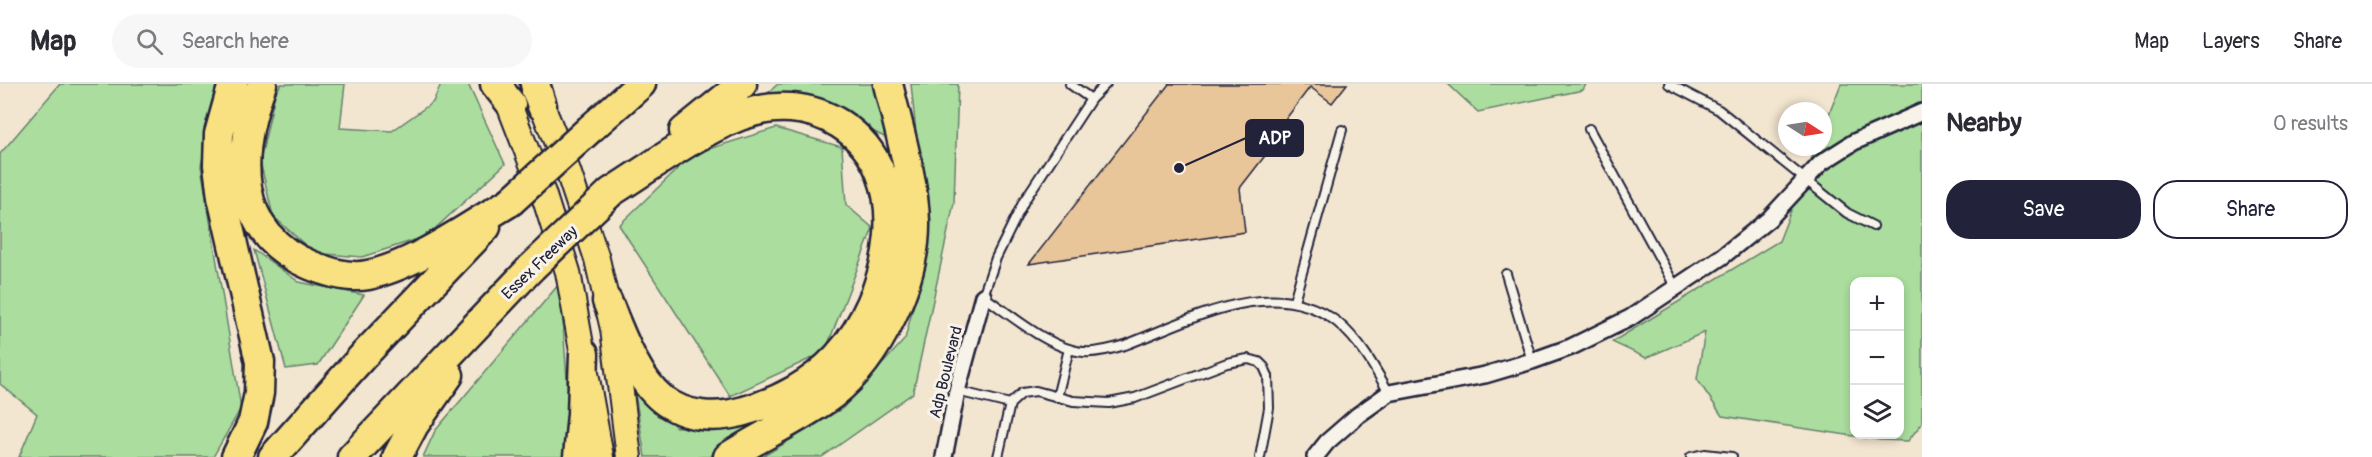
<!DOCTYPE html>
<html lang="en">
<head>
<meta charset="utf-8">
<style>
	:root { --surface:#fff; --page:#f7f7f7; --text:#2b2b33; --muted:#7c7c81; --line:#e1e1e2; --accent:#22223b }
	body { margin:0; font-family:Pangolin,sans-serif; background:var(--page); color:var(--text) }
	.controls { position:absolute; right:18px; bottom:18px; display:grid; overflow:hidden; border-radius:12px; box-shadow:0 3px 9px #0003 }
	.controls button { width:54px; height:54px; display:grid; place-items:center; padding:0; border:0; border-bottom:2px solid var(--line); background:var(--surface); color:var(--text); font:30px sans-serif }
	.compass { position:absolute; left:1778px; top:18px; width:54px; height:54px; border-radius:50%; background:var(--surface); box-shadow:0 3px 9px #0003; rotate:102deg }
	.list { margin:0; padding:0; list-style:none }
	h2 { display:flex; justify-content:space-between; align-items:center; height:78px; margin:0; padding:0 24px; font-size:26px }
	h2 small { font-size:20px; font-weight:400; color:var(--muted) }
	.actions { display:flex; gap:12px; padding:18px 24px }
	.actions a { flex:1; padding:14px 0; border:2px solid var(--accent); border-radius:24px; text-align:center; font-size:21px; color:var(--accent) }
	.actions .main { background:var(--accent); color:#fff }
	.icon { flex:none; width:33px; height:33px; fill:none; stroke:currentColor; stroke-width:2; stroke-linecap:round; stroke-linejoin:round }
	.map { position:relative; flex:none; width:1922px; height:373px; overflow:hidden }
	header { display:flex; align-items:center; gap:36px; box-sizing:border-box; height:84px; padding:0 30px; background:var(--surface); border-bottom:2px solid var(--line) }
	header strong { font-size:28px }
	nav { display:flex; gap:33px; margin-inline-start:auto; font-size:21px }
	.search { width:420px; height:54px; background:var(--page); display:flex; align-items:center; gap:15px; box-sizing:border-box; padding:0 21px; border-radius:33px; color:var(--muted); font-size:22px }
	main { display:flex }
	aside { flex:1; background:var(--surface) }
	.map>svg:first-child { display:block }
	.green { fill:#aadd9e; stroke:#66806c; stroke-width:1.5; fill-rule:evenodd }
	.building { fill:#e9c69a; stroke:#22223b; stroke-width:1.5 }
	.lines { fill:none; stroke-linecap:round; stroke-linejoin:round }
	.lane-casing { stroke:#22223b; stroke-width:12 }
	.street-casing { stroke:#22223b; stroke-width:20 }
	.primary-casing { stroke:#22223b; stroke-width:28 }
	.highway-casing { stroke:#22223b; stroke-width:33 }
	.lane { stroke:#f7f3e8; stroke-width:8 }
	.street { stroke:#f7f3e8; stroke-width:15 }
	.primary { stroke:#f9e181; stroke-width:24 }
	.highway { stroke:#f9e181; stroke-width:28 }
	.highway-bridge-casing { stroke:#22223b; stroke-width:33; stroke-linecap:butt }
	.highway-bridge { stroke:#f9e181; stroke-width:28 }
	.labels { text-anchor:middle; stroke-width:6; stroke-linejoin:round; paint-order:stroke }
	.street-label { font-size:16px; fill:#22223b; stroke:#f7f3e8 }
	.leader { fill:none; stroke:#22223b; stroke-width:2 }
	.callout-dot { fill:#22223b; stroke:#f7f3e8; stroke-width:2 }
	.callout { fill:#22223b; stroke:#22223b; stroke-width:2 }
	.callout-label { font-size:18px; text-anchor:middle; font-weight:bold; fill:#fff }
</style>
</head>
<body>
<header>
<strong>Map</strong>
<div class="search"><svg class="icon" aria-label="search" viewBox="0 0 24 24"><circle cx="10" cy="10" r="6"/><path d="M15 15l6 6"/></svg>Search here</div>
<nav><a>Map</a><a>Layers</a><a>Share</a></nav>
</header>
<main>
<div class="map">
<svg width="1922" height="373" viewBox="0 0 1922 373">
	<rect width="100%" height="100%" fill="#f3e6d1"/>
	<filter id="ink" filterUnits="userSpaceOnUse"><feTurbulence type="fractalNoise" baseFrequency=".0167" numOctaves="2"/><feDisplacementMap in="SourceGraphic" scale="12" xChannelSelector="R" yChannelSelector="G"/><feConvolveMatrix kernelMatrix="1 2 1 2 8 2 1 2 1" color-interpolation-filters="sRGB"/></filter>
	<g filter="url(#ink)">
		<path class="green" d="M60,0H219L216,6L201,82L241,324L213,373H19L37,330L0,300V70Z
			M281,0H345L340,44L392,47L433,18L441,0H468L505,80L427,152L362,173L314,169L273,132L260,77L275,10Z
			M778,0H879L890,56L811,15L763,13Z
			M911,0H958L954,119L913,309L822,373H762L843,324L905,255L928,165Z
			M1448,0H1586L1583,6L1478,28Z
			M1841,0H1922V339L1908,357L1880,356L1722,332L1697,295L1705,248L1646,274L1612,258L1779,157L1816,63H1823V45ZM1854,198H1900V350H1854Z
			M776,44L842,63L846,121L873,144L825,268L730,312L619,141L693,70Z
			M254,166L299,198L364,211L318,281L286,285Z
			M560,199L571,351L565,373H423L435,347Z
			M634,303L676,343L759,341L709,373H645Z"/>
		<path class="building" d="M1169,0H1347L1332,19L1310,3L1285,36L1287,60L1271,64L1240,104L1245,148L1029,180Z"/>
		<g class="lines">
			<g class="lane-casing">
				<path id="lane" d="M1070,0L1091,15
					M1106,0L1091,15L1024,117L996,174L983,212C1010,230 1051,266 1084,268C1097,269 1112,265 1125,261C1189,237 1274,188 1337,238C1360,257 1375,284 1389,309
					M1669,0L1719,26L1847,129L1873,142
					M1589,45L1676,204
					M1506,190L1532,277
					M1294,217L1342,46
					M957,307L1010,320
					M1057,313L1069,265
					M998,373L1010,320L1022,309L1036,307L1073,317L1109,319L1135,314L1227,279L1248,275L1259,278L1264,283L1268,292L1269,324L1260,373
					M1691,373L1705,370L1732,373"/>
			</g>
			<g class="street-casing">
				<path id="street" d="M944,373L957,307L983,212
					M1315,373L1327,358L1358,331L1389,309L1485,291L1532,277L1571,263L1630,234L1723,172L1769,135L1821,79L1854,58L1922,28"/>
			</g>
			<g class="primary-casing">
				<path id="primary" d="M503,5L543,109L568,188L601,373
					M534,7L545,29L568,87L597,175L613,245L629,373"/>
			</g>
			<g class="highway-casing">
				<path id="highway" d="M233,0L219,50L218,81L222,113L260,278L259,309L253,338L236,373
					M262,0C237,68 231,148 310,181C327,188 349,195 368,191C414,182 469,142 510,118
					M495,0L511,20
					M535,0L542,22
					M590,45L641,0
					M684,47L742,0
					M607,217C620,248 636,294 662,315C686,334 717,335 744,327C779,318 813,299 837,273C891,214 920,91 840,40C810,21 773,19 740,32C696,49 651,83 611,108
					M273,373L364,271L486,143
					M352,373L532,183
					M397,373L414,341L449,291
					M578,373L582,330L584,270
					M728,373C762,351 800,335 833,310C879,274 916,196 915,138C914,95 898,42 888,0"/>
			</g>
			<use href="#lane" class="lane"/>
			<use href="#street" class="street"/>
			<use href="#primary" class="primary"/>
			<use href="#highway" class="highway"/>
			<g class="highway-bridge-casing">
				<path id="highway-bridge" d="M510,118L590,45
					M532,183L611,108"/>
			</g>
			<use href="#highway-bridge" class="highway-bridge"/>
		</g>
	</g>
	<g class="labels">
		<g class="street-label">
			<text transform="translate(539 178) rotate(-44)" y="6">Essex Freeway</text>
			<text transform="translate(945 288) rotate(-76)" y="6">Adp Boulevard</text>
		</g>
	</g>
	<path class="leader" d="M1179 84L1246 54"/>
	<circle class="callout-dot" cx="1179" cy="84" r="6"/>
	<rect class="callout" x="1246" y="36" width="57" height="36" rx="6"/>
	<g class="callout-label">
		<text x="1275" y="60">ADP</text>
	</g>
</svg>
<div class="controls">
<button>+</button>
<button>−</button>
<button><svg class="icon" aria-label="layers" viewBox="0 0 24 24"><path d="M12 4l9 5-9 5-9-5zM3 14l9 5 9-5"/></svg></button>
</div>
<svg class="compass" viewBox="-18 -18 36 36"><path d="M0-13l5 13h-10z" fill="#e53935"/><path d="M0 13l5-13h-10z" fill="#7c7c81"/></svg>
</div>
<aside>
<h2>Nearby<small>0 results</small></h2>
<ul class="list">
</ul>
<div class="actions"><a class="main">Save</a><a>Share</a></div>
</aside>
</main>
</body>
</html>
